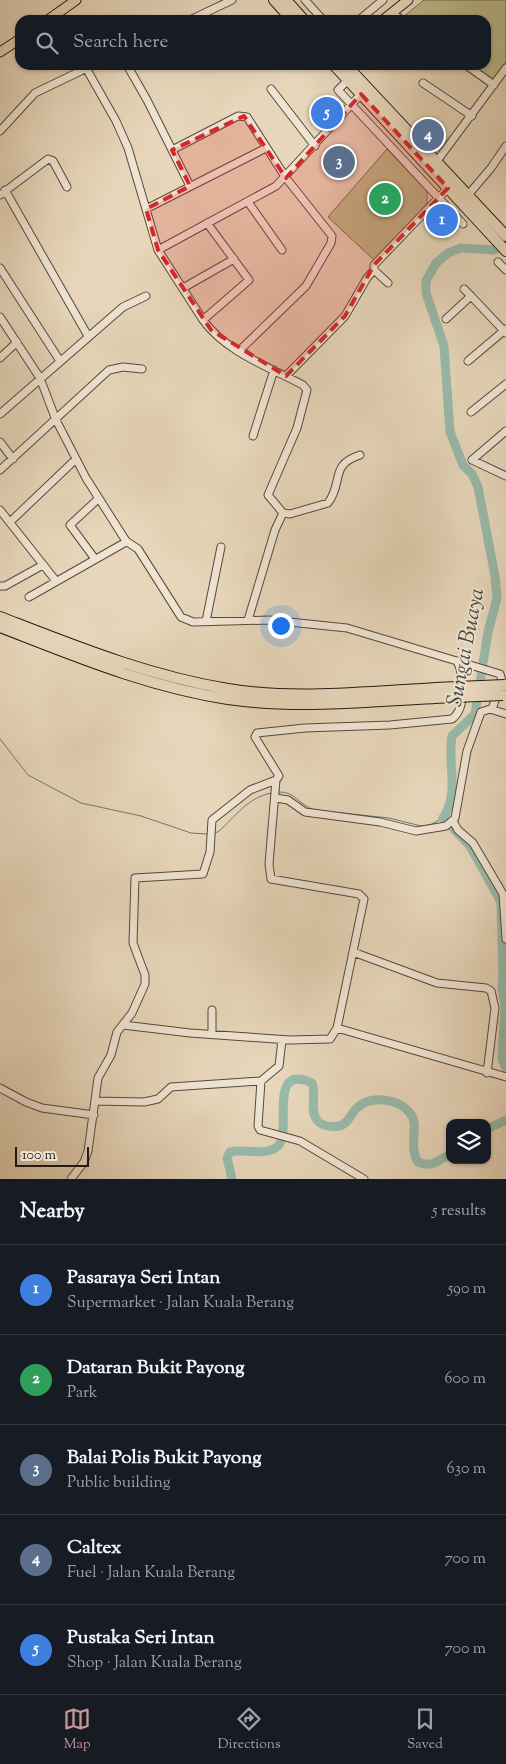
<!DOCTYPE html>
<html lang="en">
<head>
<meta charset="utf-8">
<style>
	:root { --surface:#171b24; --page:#242831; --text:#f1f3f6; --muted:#9ea1a6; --line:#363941; --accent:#c59692 }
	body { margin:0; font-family:"Sorts Mill Goudy",serif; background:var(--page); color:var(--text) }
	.controls { position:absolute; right:15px; bottom:15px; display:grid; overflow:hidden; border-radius:10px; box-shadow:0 1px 4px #0004 }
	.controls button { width:45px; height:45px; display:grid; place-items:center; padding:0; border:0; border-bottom:1px solid var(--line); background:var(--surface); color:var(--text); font:25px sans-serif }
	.scale { position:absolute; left:15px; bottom:12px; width:74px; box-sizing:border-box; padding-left:5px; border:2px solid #251913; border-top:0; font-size:14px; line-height:18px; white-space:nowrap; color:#251913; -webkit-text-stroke:4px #efe4d2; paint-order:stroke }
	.you { position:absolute; left:280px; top:625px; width:18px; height:18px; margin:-12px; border:4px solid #fff; border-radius:50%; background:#1a73e8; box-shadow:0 0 0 8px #1a73e833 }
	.badge { display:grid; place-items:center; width:32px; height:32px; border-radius:50%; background:var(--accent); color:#fff; font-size:16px; font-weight:700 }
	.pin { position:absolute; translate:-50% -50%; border:2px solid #fff; box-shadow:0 1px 5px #0006 }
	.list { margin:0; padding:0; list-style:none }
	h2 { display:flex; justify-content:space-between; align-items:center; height:65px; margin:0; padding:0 20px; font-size:21px }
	h2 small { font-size:16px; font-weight:400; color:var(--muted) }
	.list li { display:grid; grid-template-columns:32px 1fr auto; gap:15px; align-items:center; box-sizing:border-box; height:90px; padding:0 20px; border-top:1px solid var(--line) }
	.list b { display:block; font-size:19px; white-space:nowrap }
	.list p { margin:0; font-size:16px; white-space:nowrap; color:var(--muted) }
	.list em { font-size:16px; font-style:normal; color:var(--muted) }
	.icon { flex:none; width:28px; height:28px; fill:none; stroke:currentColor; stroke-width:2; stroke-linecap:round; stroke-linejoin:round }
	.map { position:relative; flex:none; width:506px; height:1179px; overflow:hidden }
	.search { position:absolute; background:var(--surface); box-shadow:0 1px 4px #0004; left:15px; right:15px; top:15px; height:55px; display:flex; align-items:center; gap:12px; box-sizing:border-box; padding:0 18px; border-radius:15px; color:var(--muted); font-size:19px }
	.sheet { height:515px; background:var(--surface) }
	nav { display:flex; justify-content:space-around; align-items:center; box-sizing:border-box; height:70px; border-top:1px solid var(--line); background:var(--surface); font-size:14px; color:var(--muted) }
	nav a { display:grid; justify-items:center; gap:2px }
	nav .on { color:var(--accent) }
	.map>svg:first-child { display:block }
	.green { fill:#bcbc8b; stroke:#706a4f }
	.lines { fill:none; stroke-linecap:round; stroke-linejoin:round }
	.stream { stroke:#6a7a6e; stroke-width:1 }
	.river { stroke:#98baaa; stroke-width:9 }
	.minor-casing { stroke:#56483d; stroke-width:9 }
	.major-casing { stroke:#251913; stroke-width:11 }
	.highway-casing { stroke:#251913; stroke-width:12 }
	.minor { stroke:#efe4d2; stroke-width:7 }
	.major { stroke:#e7d6ba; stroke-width:9 }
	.highway { stroke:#e7d6ba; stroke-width:10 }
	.highway-bridge-casing { stroke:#251913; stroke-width:12; stroke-linecap:butt }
	.highway-bridge { stroke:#e7d6ba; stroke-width:10 }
	.marked { fill:#d62828; fill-opacity:0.2; stroke:#d62828; stroke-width:4; stroke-dasharray:10 6; stroke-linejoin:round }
	.labels { text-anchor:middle; stroke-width:4; stroke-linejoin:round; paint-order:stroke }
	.water-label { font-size:22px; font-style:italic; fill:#484940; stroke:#efe4d2 }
</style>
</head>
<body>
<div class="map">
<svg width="506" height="1179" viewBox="0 0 506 1179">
	<rect width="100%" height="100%" fill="#e7d6ba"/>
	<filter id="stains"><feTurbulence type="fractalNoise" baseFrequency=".004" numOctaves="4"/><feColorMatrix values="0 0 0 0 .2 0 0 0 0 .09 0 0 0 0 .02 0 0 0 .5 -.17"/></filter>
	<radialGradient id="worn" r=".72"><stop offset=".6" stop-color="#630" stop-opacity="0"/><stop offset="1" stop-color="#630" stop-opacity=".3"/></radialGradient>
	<path class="green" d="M424,0H506V62L493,81L472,65H486V20H408L403,17Z
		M387,149L427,191V206L375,261L328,217Z"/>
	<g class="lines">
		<path class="stream" d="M0,739L28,775L81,803L141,816L191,833L207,834
			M279,792C295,791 300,806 315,810L389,818L421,826L430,825L443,818
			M213,833L218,832C236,816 248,797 272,793"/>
		<path class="river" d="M506,245L494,250L461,248L448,253L436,263L426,281V293L444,346L450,432L463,465L472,474L478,487L495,576L497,598L488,632L475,714L452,736C447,765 460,792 443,818L470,846L501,902L503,974L502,989L505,1006L502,1058L506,1068
			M487,1129L506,1120
			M232,1179L227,1158L230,1152C242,1148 266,1157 278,1146C293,1133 266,1062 312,1083C317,1094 309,1110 317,1120C322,1127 338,1129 345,1123C350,1119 352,1112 357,1108C370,1095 397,1098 409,1112C421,1124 407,1145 418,1162C433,1168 437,1161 450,1154"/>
		<g class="minor-casing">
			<path id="minor" d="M305,0L323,20
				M392,13L402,20
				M190,20L232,0
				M359,20L383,0
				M127,65L147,100L190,186
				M466,65L494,85
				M86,68L116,121L128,148L158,250L203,320C226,352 269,367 303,385L307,390L297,428L268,495L283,513L275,530L248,620
				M348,80L338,90L463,224
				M423,83L472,116
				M271,89L315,146
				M0,131L35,93L93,65
				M172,150L238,116L247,117L286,178L332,236L331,243L306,286L239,351
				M437,161L506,68
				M5,190L88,336
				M0,195L48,159L53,161L67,187
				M468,195L491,168L506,146
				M248,202L282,250
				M146,209L266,148
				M158,250L276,186L361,94
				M498,262L506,270
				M0,268L60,361
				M388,283L374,270V265L448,188
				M183,288L234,259
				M464,289L471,296
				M0,317L40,378L56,420L86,478L126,541L138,549L181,617L193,622L270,620L347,628L500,674L502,681L492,709
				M446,319L471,296L506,333
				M203,320L249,280L207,223
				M0,358L17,342
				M468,361L506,329
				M286,376L345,316L367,278L374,270
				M471,412L506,384
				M0,414L123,307L146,296
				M506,431L472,460L506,476
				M253,436L274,370
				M0,442L13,459
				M0,470L109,370L123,367L142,369
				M0,510L56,581
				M283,513L290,514L328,503C344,482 329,465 360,455
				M10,522L76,459
				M95,559L70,525L98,499
				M0,586H5L43,565
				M29,597L126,542
				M206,621L221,547
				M276,798L288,800L305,812L380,822L416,831L446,826L455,818L467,751L481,712L490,709L506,714
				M453,821L458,830L473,843L503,894L506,939
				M353,952L437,983L486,988L491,991L495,1008L487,1073
				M123,1025L190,1033L290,1040L330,1039L337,1028L364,899L359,894L271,879L269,864L276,780
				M337,1028L506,1077
				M212,1034V1010
				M261,1081L258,1126L260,1130L300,1141L364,1179
				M0,1088L26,1102L42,1108L94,1115
				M95,1101L144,1102L158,1099L171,1087L261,1081L279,1066L282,1040
				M71,1179L84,1162L88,1151L98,1078L111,1055L117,1032L132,1013L145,984V975L133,943L135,878L203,874L210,852L212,820L250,790L276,780L279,776L255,737L257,733L305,728L390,725L452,719C467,708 464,675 457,661"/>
		</g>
		<g class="major-casing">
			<path id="major" d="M48,20L76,0
				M383,20L408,0
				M0,52L20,39"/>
		</g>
		<g class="highway-casing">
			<path id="highway" d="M274,0L292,20
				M286,0L304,20
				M334,65L506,251
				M346,65L506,236
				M0,617C75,646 148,676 228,689C302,701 382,690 457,687
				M0,627C75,656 148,687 228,699C302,710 381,700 455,697"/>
		</g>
		<use href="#minor" class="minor"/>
		<use href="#major" class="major"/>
		<use href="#highway" class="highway"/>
		<g class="highway-bridge-casing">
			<path id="highway-bridge" d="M457,687L505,685
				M455,697L503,695"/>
		</g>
		<use href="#highway-bridge" class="highway-bridge"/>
	</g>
	<path class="marked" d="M361,94L448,188L374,265L345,316L286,376L211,330L158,250L146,209L190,186L172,150L244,116L286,178Z"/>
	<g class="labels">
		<g class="water-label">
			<text transform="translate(464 647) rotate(-79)" y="8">Sungai Buaya</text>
		</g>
	</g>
	<rect width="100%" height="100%" filter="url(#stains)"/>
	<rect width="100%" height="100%" fill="url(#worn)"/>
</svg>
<div class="controls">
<button><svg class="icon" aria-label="layers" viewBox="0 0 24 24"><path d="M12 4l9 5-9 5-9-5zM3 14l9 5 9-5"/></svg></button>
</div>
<div class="scale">100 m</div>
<div class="you"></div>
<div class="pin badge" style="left:442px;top:220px;background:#3f7fe0">1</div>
<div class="pin badge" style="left:385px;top:199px;background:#2e9e5b">2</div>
<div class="pin badge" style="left:339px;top:162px;background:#5c6f8a">3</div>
<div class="pin badge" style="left:428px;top:135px;background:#5c6f8a">4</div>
<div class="pin badge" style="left:327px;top:113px;background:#3f7fe0">5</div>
<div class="search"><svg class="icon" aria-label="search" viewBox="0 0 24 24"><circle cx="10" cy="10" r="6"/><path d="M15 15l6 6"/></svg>Search here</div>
</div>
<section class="sheet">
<h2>Nearby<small>5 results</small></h2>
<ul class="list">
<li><span class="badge" style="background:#3f7fe0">1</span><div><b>Pasaraya Seri Intan</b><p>Supermarket · Jalan Kuala Berang</p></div><em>590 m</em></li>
<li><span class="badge" style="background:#2e9e5b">2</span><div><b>Dataran Bukit Payong</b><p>Park</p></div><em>600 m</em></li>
<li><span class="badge" style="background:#5c6f8a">3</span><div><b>Balai Polis Bukit Payong</b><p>Public building</p></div><em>630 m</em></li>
<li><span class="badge" style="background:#5c6f8a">4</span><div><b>Caltex</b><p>Fuel · Jalan Kuala Berang</p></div><em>700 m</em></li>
<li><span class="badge" style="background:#3f7fe0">5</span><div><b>Pustaka Seri Intan</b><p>Shop · Jalan Kuala Berang</p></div><em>700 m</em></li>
</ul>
</section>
<nav>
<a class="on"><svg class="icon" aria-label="map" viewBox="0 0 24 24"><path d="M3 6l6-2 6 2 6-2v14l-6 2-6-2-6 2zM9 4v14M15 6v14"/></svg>Map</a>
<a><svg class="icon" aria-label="directions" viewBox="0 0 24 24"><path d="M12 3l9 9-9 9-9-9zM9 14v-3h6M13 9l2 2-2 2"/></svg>Directions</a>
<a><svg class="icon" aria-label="saved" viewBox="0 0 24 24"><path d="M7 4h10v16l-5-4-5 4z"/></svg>Saved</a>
</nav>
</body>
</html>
